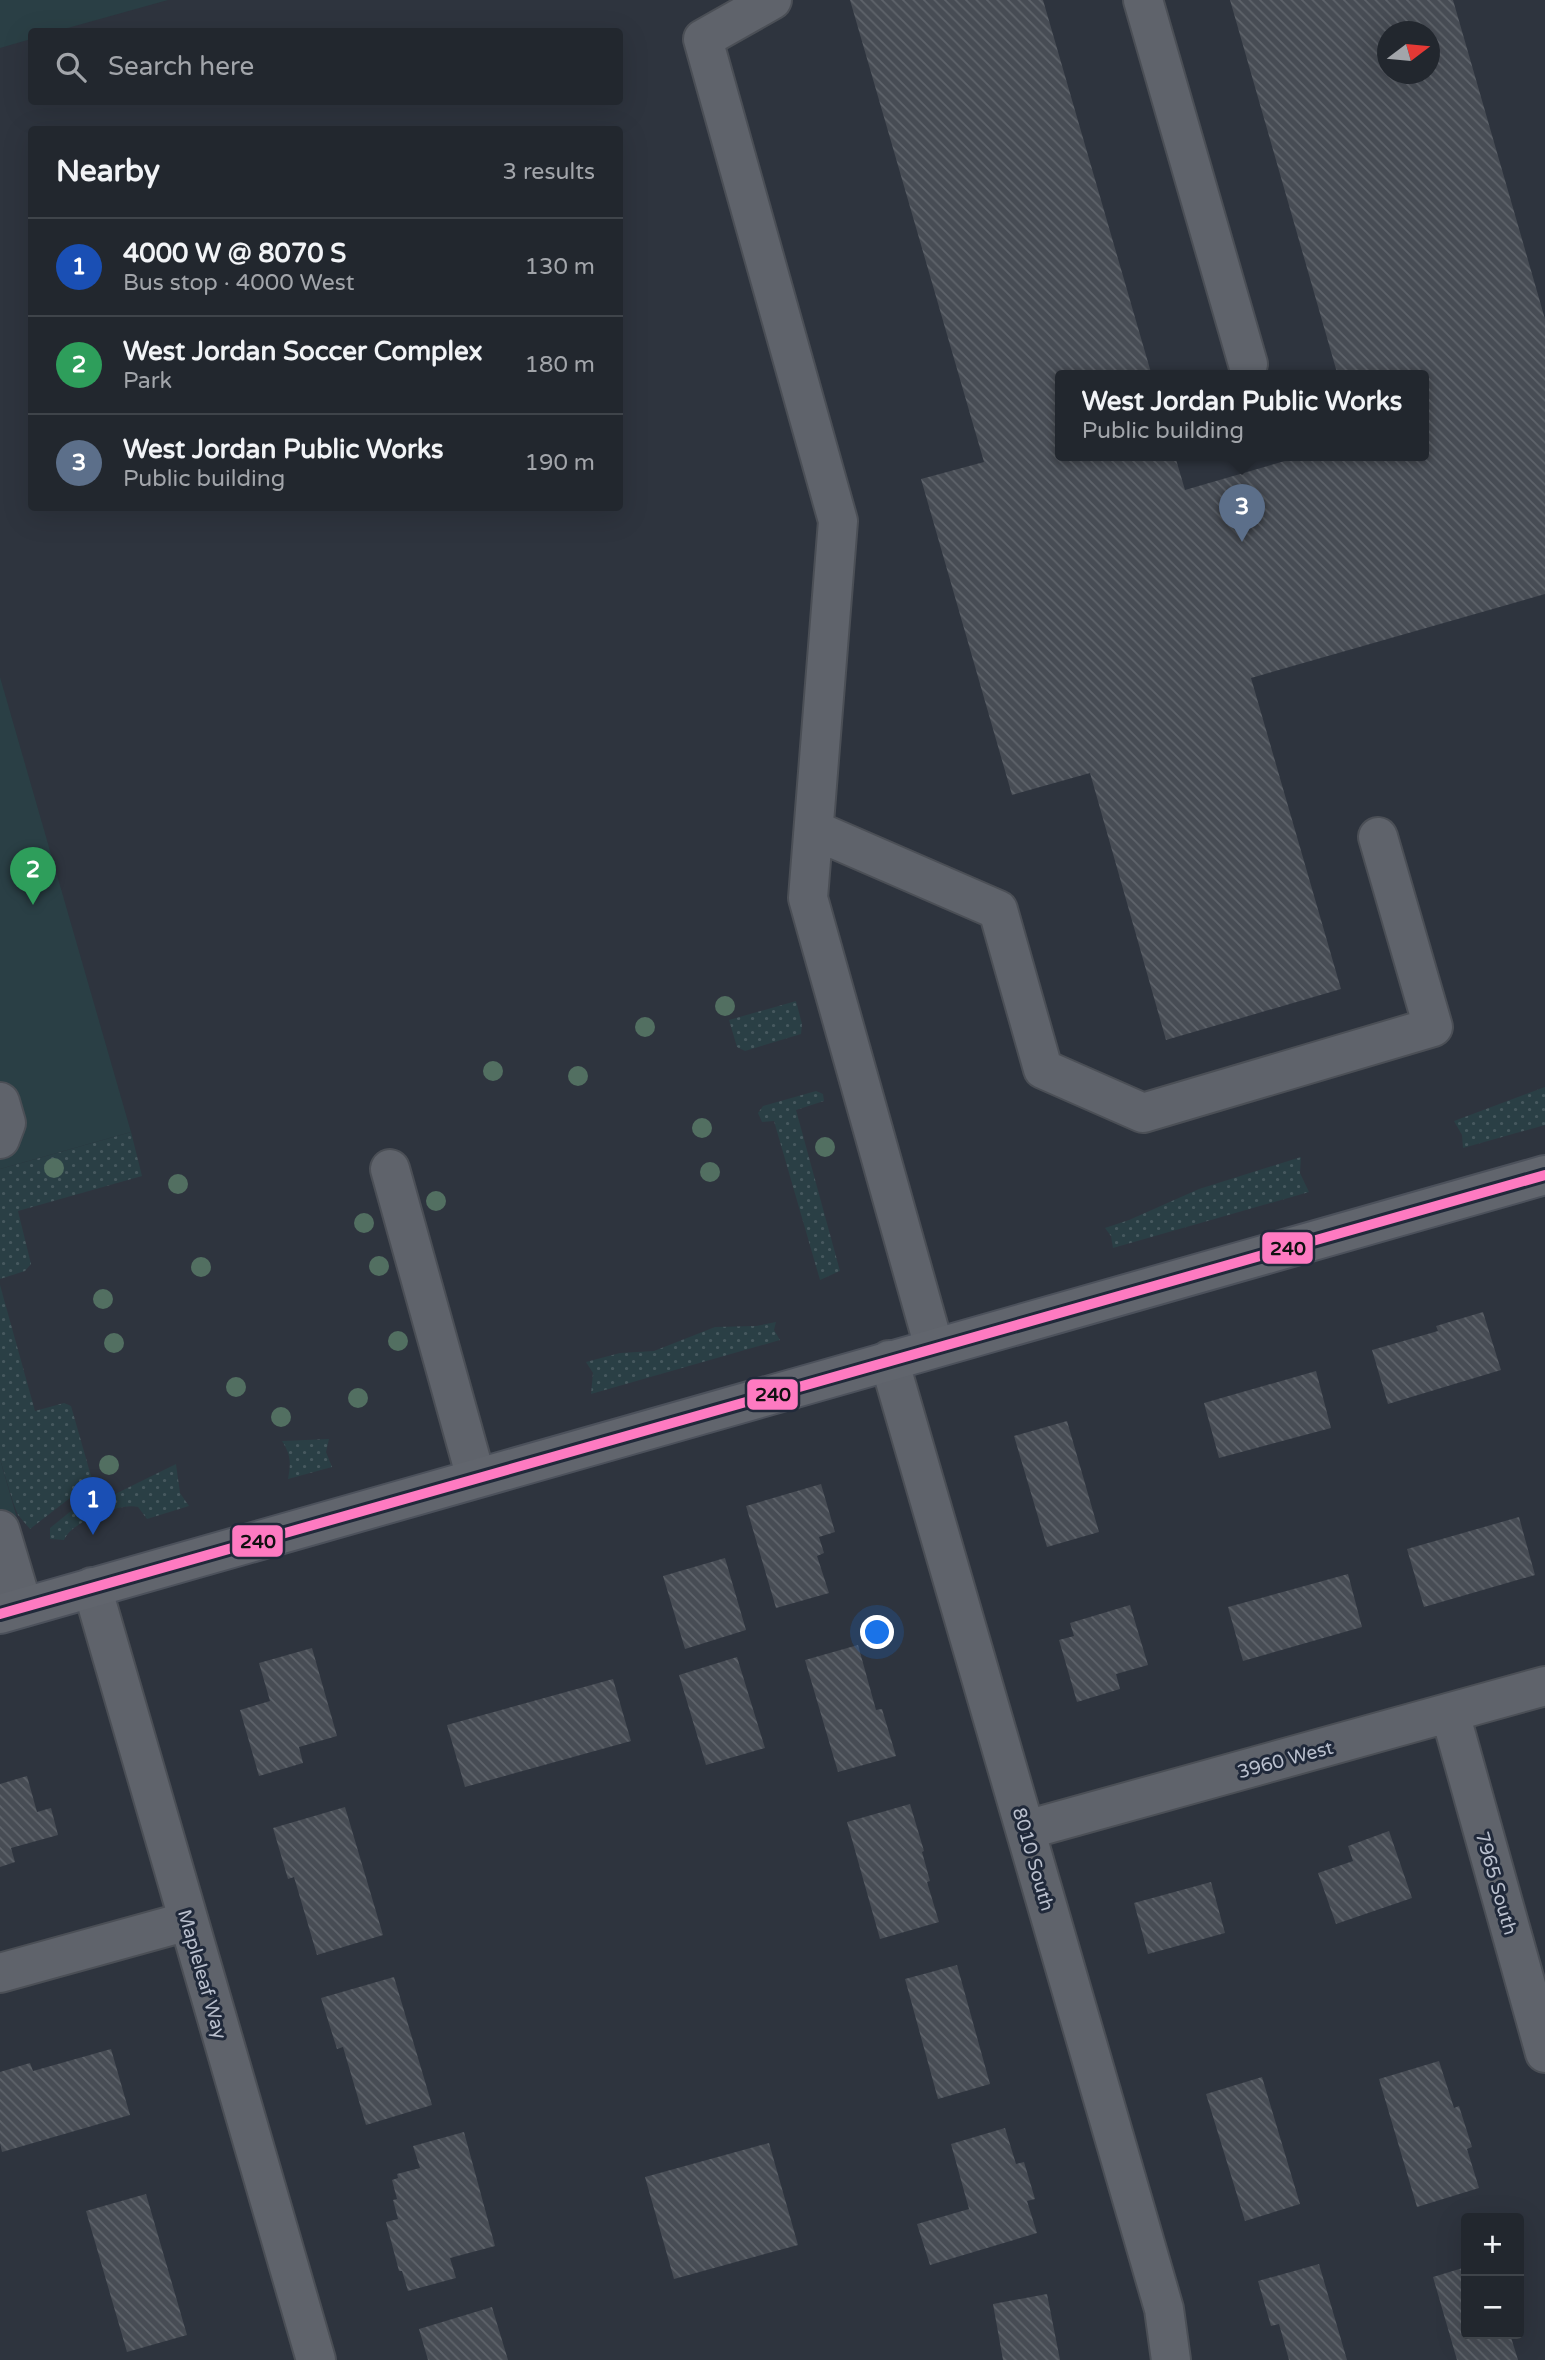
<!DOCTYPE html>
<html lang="en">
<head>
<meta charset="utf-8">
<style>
	:root { --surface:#22272e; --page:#2e333a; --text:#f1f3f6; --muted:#a2a5aa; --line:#3f444a; --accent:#898f9c }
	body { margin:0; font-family:"Varela Round",sans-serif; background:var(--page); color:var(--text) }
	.controls { position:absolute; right:21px; bottom:21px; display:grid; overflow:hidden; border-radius:7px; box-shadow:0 7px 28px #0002 }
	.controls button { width:63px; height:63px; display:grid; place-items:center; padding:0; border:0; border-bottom:2px solid var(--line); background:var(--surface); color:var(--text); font:35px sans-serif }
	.compass { position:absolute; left:1377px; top:21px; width:63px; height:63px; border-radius:50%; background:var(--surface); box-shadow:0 7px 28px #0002; rotate:74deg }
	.you { position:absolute; left:878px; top:1633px; width:24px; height:24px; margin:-18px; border:5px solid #fff; border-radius:50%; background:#1a73e8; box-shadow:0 0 0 10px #1a73e833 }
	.badge { display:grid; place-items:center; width:46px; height:46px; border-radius:50%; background:var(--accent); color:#fff; font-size:23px; font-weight:700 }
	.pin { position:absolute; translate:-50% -58px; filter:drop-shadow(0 2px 4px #0008) }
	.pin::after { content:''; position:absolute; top:37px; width:24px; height:21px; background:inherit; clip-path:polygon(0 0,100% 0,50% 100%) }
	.popup { position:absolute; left:1055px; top:370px; width:374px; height:91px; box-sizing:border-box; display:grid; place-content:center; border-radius:7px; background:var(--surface); filter:drop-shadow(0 2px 5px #0005); font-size:23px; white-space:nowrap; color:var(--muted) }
	.popup b { font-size:26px; color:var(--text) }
	.popup::after { content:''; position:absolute; left:50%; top:100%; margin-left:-14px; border:14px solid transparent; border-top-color:var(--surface) }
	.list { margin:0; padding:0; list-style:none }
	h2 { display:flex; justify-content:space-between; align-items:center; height:91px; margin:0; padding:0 28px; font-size:30px }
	h2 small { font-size:23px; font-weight:400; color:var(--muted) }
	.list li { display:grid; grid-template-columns:46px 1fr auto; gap:21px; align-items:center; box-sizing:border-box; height:98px; padding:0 28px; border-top:2px solid var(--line) }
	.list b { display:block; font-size:26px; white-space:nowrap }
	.list p { margin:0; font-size:23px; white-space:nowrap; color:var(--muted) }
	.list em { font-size:23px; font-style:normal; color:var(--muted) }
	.icon { flex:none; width:38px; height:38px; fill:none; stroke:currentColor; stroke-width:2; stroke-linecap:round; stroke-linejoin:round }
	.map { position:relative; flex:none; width:1545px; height:2360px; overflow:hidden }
	.search { position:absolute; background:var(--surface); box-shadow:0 7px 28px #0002; left:28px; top:28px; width:595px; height:77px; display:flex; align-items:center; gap:18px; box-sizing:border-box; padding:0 24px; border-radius:7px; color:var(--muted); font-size:26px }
	.panel { position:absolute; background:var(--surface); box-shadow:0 7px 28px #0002; left:28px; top:126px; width:595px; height:385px; border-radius:7px }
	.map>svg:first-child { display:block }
	.grass { fill:url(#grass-dots) }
	.park { fill:#2a3f45 }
	.building { fill:url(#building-back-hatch); fill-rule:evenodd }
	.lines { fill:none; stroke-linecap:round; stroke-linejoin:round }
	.minor-casing { stroke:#4b4f56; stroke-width:42 }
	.major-casing { stroke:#4c515b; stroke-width:42 }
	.minor { stroke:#5f636b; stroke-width:38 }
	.major { stroke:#61656d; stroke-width:38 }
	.bus-1-casing { stroke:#20293a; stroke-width:16 }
	.bus-1 { stroke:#fe7ac1; stroke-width:10 }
	.tree { fill:#526f61 }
	.labels { text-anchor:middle; stroke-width:6; stroke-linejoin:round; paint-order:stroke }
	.street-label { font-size:19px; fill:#bac0ce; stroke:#20293a }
	.line-badge { stroke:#20293a; stroke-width:2.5 }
	.pale-badge-label { font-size:19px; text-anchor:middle; font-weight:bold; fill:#111 }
</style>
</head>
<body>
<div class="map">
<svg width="1545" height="2360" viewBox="0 0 1545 2360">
	<defs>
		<pattern id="grass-dots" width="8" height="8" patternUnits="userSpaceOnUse" patternTransform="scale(1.75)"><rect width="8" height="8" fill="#2a3f45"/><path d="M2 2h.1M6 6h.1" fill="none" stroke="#47595f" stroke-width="1.8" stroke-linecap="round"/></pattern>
		<pattern id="building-back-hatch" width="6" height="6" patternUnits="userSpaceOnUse" patternTransform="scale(1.75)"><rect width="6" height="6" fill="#474c54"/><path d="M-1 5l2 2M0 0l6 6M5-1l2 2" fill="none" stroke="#5f646b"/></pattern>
	</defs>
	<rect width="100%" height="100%" fill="#2e343e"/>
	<path class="grass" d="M796,1001L802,1024L801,1034L745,1051L737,1047L729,1020Z
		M1545,1087V1125L1463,1148L1462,1135L1454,1121Z
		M816,1091L823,1094L824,1101L796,1110L840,1271L820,1280L774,1121L762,1122L758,1113L763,1106Z
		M131,1132L142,1176L18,1211L31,1264L25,1271L0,1279V1169Z
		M1301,1157L1300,1173L1309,1192L1113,1248L1111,1236L1105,1228L1129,1220L1199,1189Z
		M0,1285L35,1411L64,1403L71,1406L95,1490L70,1498L30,1529L18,1515L13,1502L0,1459Z
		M776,1322L774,1330L780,1340L591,1394L593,1373L586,1362L620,1353L654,1351L715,1327L756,1326Z
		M329,1439L326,1452L332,1467L288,1479C291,1463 291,1455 282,1441Z
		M176,1464L180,1493L189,1506L147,1519L138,1507C120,1502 71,1522 64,1540L50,1539V1528L71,1511L83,1505L103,1500Z"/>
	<path class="park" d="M0,0H168L57,31L32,32L31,39L0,48Z
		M0,677L131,1132L0,1169Z
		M0,1459L28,1556L0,1566Z"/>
	<path class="building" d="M850,0H1043L1152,376H1060V456H1175L1185,490L1302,456H1424V376H1338L1230,0H1453L1545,319V594L1251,678L1341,989L1166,1040L1090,773L1012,795L921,479L984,462ZM1388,32H1430V74H1388Z
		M1483,1312L1501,1370L1388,1404L1372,1350L1438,1331L1436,1326Z
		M1316,1371L1331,1428L1219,1458L1204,1403Z
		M1067,1421L1099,1532L1047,1547L1014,1436Z
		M821,1484L835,1532L819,1537L824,1553L817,1556L829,1593L776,1608L746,1506Z
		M1519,1517L1535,1575L1424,1607L1407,1549Z
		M725,1558L746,1630L685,1649L663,1576Z
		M1348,1574L1362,1627L1243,1661L1228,1607Z
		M1130,1605L1148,1665L1116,1674L1120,1689L1077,1702L1059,1640L1074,1636L1070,1623Z
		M858,1645L876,1710L882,1709L896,1756L838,1772L805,1660Z
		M312,1648L337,1736L299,1747L303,1763L259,1776L240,1710L270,1701L259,1663Z
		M737,1657L765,1748L706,1765L679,1675Z
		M613,1679L631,1741L465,1787L447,1725Z
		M27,1776L37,1812L51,1808L58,1835L11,1848L15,1862L0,1867V1784Z
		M910,1804L924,1851L922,1852L930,1881L927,1882L939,1922L880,1939L847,1822Z
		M345,1807L383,1935L317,1955L294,1877L288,1879L273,1828Z
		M1389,1831L1412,1898L1336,1924L1318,1873L1353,1861L1348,1846Z
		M1211,1882L1225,1933L1148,1954L1134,1903Z
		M957,1965L990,2084L938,2099L905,1979Z
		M394,1977L432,2105L366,2125L343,2047L337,2049L321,1998Z
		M111,2049L130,2115L2,2152L0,2143V2072L30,2063L33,2071Z
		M1439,2061L1454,2108L1459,2106L1472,2147L1467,2149L1479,2188L1417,2207L1379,2079Z
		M1262,2077L1300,2204L1245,2221L1206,2094Z
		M1005,2128L1016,2164L1024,2162L1035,2199L1027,2201L1037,2233L930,2265L917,2224L969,2209L951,2144Z
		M464,2132L495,2246L450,2258L456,2278L408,2291L402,2271H399L386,2222L398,2219L393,2200L397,2199L392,2180L398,2178L397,2174L420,2168L413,2146Z
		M769,2143L798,2245L674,2279L645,2177Z
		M146,2194L187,2335L127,2352L86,2211Z
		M1319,2264L1347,2360H1289L1279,2324L1271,2326L1258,2281Z
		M1466,2267V2334H1510L1518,2360H1457L1433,2277Z
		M1047,2294L1060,2360H1003L993,2304Z
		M492,2307L508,2360H428L419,2329Z"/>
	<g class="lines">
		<g class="minor-casing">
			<path id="minor" d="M772,0L703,39L838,521L808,898L934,1347
				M1143,0L1248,364
				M814,830L998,910L1043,1069L1143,1113L1433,1027L1378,837
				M0,1102L6,1123L0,1139
				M390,1169L476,1478
				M889,1360L1164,2309L1171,2360
				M0,1530L23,1607
				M92,1587L316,2360
				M1450,1713L1545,2053
				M1026,1830L1545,1686
				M0,1973L188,1921"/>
		</g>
		<g class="major-casing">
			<path id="major" d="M0,1614L1545,1175"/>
		</g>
		<use href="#minor" class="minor"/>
		<use href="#major" class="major"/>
		<g class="bus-1-casing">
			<path id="bus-1" d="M0,1614L1545,1175"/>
		</g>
		<use href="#bus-1" class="bus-1"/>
	</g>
	<g class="tree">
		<circle cx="725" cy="1006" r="10"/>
		<circle cx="645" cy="1027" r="10"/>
		<circle cx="493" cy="1071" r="10"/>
		<circle cx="578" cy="1076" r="10"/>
		<circle cx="702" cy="1128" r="10"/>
		<circle cx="825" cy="1147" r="10"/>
		<circle cx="54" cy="1168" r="10"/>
		<circle cx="710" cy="1172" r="10"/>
		<circle cx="178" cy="1184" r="10"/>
		<circle cx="436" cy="1201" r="10"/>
		<circle cx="364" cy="1223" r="10"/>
		<circle cx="379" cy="1266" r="10"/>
		<circle cx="201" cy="1267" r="10"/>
		<circle cx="103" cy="1299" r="10"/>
		<circle cx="398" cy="1341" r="10"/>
		<circle cx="114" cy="1343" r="10"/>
		<circle cx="236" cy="1387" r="10"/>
		<circle cx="358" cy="1398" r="10"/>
		<circle cx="281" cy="1417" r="10"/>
		<circle cx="109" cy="1465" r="10"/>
	</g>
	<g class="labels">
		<g class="street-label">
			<text transform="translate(1285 1759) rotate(-15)" y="7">3960 West</text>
			<text transform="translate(1034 1859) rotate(74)" y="7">8010 South</text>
			<text transform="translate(1497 1883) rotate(74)" y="7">7965 South</text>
			<text transform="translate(203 1974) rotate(74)" y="7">Mapleleaf Way</text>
		</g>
	</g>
	<g class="line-badge">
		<rect x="1261" y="1231" width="53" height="34" rx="7" fill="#fe7ac1"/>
		<rect x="746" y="1378" width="53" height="33" rx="7" fill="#fe7ac1"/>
		<rect x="231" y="1524" width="53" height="34" rx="7" fill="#fe7ac1"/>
	</g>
	<g class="pale-badge-label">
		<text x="1288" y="1255">240</text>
		<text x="773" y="1401">240</text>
		<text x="258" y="1548">240</text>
	</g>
</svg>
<div class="controls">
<button>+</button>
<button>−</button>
</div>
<svg class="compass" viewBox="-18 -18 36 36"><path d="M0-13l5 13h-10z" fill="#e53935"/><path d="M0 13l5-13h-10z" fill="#a2a5aa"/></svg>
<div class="you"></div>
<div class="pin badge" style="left:93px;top:1535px;background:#1a4fb4">1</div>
<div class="pin badge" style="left:33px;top:905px;background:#2e9e5b">2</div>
<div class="pin badge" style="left:1242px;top:542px;background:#5c6f8a">3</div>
<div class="popup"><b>West Jordan Public Works</b>Public building</div>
<div class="search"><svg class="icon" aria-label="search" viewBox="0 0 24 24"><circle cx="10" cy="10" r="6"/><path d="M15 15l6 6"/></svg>Search here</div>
<section class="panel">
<h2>Nearby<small>3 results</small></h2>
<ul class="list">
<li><span class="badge" style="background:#1a4fb4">1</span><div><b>4000 W @ 8070 S</b><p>Bus stop · 4000 West</p></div><em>130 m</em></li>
<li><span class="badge" style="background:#2e9e5b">2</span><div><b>West Jordan Soccer Complex</b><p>Park</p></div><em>180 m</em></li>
<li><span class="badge" style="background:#5c6f8a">3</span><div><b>West Jordan Public Works</b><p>Public building</p></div><em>190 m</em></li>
</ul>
</section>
</div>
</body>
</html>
